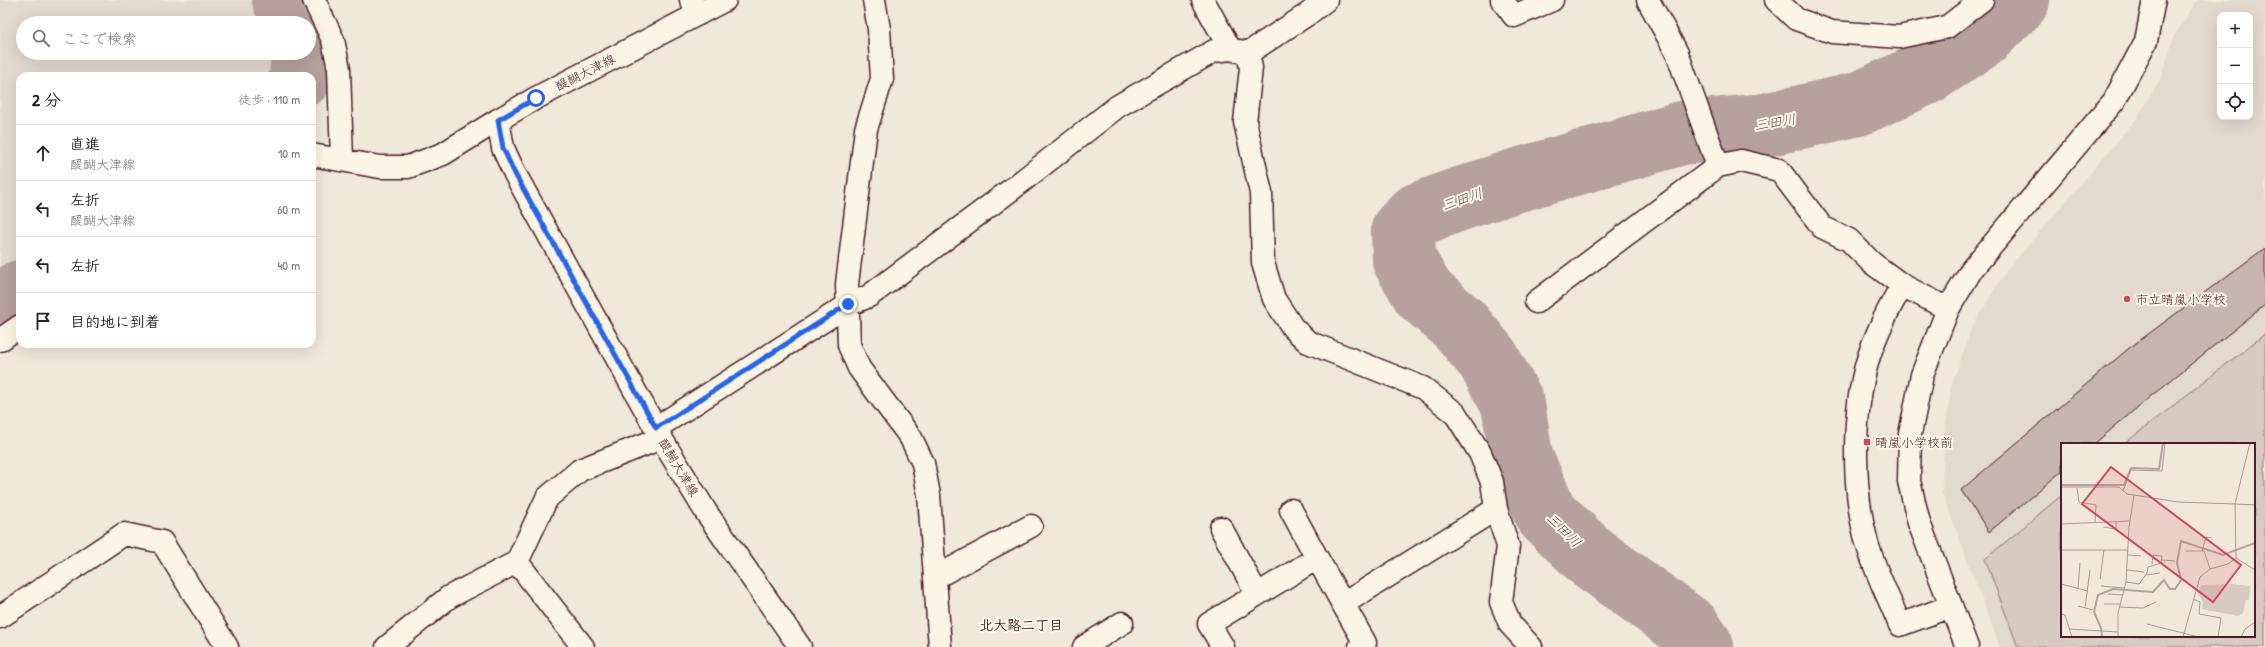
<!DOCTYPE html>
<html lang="ja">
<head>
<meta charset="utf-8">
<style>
	:root { --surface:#fff; --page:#f6f6f6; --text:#222; --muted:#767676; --line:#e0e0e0 }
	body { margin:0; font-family:"Patrick Hand","Klee One",sans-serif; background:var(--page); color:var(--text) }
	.controls { position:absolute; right:12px; top:12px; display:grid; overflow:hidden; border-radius:8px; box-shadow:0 4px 16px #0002 }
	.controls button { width:36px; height:36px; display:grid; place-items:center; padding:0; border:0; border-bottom:1px solid var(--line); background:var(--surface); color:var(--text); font:20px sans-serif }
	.stop { position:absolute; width:12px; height:12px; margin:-9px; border:3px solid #2563eb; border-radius:50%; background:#fff }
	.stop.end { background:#2563eb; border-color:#fff; box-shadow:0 1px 4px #0008 }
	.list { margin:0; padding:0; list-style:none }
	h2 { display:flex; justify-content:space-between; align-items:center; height:52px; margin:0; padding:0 16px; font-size:17px }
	h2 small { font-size:13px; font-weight:400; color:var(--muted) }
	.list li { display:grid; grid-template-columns:26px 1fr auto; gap:12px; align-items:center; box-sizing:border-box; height:56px; padding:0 16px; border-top:1px solid var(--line) }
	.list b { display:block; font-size:15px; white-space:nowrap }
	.list p { margin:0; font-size:13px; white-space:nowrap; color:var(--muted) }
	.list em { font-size:13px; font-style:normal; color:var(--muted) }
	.icon { flex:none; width:22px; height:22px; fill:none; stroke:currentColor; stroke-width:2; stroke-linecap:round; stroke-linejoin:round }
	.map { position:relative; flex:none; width:2265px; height:647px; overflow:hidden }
	.search { position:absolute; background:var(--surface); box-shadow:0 4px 16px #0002; left:16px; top:16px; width:300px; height:44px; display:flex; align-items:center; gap:10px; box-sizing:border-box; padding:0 14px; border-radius:22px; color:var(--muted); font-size:15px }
	.panel { position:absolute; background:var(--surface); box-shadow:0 4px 16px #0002; left:16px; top:72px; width:300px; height:276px; border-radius:12px }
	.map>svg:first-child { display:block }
	.built { fill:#e4d9cd; fill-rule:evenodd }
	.green { fill:#d8cac0; stroke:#917476 }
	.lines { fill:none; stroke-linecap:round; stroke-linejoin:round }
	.river { stroke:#b6a19c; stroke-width:64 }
	.building { fill:#c7b6af; stroke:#4a1f2b }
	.minor-casing { stroke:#4a1f2b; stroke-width:25 }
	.major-casing { stroke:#4a1f2b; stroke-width:25 }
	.minor { stroke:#fcf5e5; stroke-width:22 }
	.major { stroke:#fcf5e5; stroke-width:22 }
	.route { stroke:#2563eb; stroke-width:5 }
	.poi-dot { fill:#d1495b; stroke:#fcf5e5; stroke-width:1.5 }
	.labels { text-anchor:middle; stroke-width:4; stroke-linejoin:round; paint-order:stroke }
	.street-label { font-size:13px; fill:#4a1f2b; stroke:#fcf5e5 }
	.poi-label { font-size:13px; fill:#4a1f2b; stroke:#fcf5e5; text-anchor:start }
	.water-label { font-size:14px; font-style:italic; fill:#704c53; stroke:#fcf5e5 }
	.neighbourhood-label { font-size:14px; font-weight:bold; fill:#4a1f2b; stroke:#fcf5e5 }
	.inset-river { fill:none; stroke:#b6a19c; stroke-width:2 }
	.inset-road { fill:none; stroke:#ae9894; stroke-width:1 }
	.view { fill:#d1495b; fill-opacity:0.15; stroke:#d1495b; stroke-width:2 }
	.inset-edge { fill:none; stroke:#4a1f2b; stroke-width:2 }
</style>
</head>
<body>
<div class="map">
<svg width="2265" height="647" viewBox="0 0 2265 647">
	<rect width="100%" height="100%" fill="#f1e8da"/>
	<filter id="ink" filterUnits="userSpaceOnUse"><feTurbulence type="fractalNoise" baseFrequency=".025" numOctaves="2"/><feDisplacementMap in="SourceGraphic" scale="8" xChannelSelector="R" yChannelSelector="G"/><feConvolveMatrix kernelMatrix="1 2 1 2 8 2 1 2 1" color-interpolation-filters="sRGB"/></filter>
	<g filter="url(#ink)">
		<path class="built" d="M0,0H264L276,23H23V53H291L282,76H20V269L0,284Z
			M2197,0H2265V647H2000L1942,493L1944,440L1951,387L1972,327L2006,271L2138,117L2160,79L2174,37ZM2220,15H2250V117H2220ZM2062,444H2254V636H2062Z"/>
		<path class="green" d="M2265,334V647H2018L1985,559L2062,495V636H2254V444H2124Z"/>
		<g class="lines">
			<path class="river" d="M284,0L295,23
				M301,76L303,53
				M0,307L20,292
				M1702,647L1690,629L1591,557L1546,514L1521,457L1513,404L1488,359L1459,324L1424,294L1404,260L1403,230L1419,214L1454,201L1511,182L1682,133L1765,125L1858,104L1926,73L1981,37L2018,0"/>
		</g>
		<path class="building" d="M2265,248V305L2151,396L2094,444H2062V471L1989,532L1961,490L2128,349Z"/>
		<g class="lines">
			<g class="minor-casing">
				<path id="minor" d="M314,0L333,40L339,69L342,159
					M691,0L698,14
					M874,0L879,29L882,79L866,129L847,284L849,345L859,368L911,438L923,463L929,495L940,647
					M1203,0L1230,49
					M1502,0L1514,16L1552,0
					M1648,0L1677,53L1718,166
					M1776,0L1796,19L1832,32L1899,37L1947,27L1982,0
					M1248,53L1251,68L1245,122L1261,193L1263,263L1274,299L1293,328L1308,342L1423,388L1455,413L1480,453L1492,482L1496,509L1508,546L1501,602L1510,624L1531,647
					M312,155L380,167H408L443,154L498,120
					M1902,285C1889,308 1877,331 1869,356C1852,410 1852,488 1867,543C1875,571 1889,598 1900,625L1951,606
					M1536,302L1718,166L1741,161L1779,170L1822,227L1849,240L1872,263L1902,285L1948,309
					M0,340L20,326
					M656,428L848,305L869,296L1012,189L1118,106L1214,51L1230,49L1248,53L1308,14L1326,0
					M1291,510L1317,558
					M1221,528L1257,594
					M517,562L583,647
					M936,577L1031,526
					M1343,604L1496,509
					M0,617L124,534L162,542L227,647
					M387,647L449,597L517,562L547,498L580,470L661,438
					M1084,647L1122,623
					M1223,647L1209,624L1317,558L1365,643L1360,647
					M1967,647L1919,523L1909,481L1910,434L1922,375L1948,309L1972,269L2114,101L2146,41L2154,0"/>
			</g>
			<g class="major-casing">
				<path id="major" d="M725,0L536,98L498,120L503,148L515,174L661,438L706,512L800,647"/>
			</g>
			<use href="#minor" class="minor"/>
			<use href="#major" class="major"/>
		</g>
	</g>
	<g class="lines" filter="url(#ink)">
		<path class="route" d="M536,98L498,120L503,148L515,174L656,428L848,304"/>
	</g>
	<g class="poi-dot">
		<circle cx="2127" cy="299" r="4"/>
		<rect x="1863" y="438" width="8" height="8" rx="2"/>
	</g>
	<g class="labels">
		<g class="street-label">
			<text transform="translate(585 72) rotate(-27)" y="5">醍醐大津線</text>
			<text transform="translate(679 467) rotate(59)" y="5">醍醐大津線</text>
		</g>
		<g class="poi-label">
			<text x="2135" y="304">市立晴嵐小学校</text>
			<text x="1875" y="447">晴嵐小学校前</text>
		</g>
		<g class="water-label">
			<text transform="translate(1775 122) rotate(-10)" y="5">三田川</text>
			<text transform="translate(1462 199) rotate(-19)" y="5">三田川</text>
			<text transform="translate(1564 530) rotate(45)" y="5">三田川</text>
		</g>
		<g class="neighbourhood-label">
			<text x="1021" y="630">北大路二丁目</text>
		</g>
	</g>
	<g transform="translate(2061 443)">
		<rect width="194" height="194" fill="#f1e8da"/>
		<path d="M171,141L189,143L188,157H185L182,170L177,173L141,166L142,159L137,151L140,142Z" fill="#d8cac0"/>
		<path class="inset-river" d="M0,42H63L70,25L98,26L102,0M41,194L40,185L33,169L37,152L52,146L92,149L103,137L109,146H114L120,137L116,120L120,98L162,112L194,100"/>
		<path class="inset-road" d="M0,44H58L66,51L73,52M16,45L18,59L35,62L34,79M62,48L70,27L101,28L104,0M0,81L69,78M42,84L55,86V78M0,107H67M125,108H143L149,126M141,108L145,94L151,95M67,112L80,113M175,115L194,127M101,117L114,118M66,127L83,129M85,132L99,130M39,136L43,107M65,139L78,141L86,130L87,124L100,120L101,113L92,112L91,121M0,141L27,148M40,143L63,145M17,145L19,120M47,151L62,152M132,156L139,159L138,171L160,175L157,194M43,161H59M17,163L32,167M58,164L82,165L95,159M24,165L29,127M0,171L4,172L11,194M86,181L138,194M8,186L57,189M57,194V170L65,139L68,84L73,52L117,59L174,61L189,0M122,194L139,134L149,126L167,121L175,115L174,61L194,62M180,194L184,186L194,179"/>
		<path class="view" d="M50,24L180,122L152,159L21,61Z"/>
		<rect width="194" height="194" class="inset-edge"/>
	</g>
</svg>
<div class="controls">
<button>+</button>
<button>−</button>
<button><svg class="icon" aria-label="locate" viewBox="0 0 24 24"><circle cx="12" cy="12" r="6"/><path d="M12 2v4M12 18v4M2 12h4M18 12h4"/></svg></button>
</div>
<div class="stop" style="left:536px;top:98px"></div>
<div class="stop end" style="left:848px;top:304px"></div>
<div class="search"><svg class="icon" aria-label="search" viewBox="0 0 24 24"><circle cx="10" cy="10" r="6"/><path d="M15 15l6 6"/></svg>ここで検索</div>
<section class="panel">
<h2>2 分<small>徒歩 · 110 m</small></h2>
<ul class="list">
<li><svg class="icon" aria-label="ahead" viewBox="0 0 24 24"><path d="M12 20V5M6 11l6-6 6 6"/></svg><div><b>直進</b><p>醍醐大津線</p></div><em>10 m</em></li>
<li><svg class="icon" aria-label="left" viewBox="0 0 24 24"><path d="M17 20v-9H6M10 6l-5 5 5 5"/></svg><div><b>左折</b><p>醍醐大津線</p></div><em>60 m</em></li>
<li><svg class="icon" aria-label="left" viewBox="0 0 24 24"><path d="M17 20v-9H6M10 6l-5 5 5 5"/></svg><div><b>左折</b></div><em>40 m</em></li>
<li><svg class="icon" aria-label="arrive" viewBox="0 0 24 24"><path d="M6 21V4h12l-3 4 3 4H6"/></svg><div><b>目的地に到着</b></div></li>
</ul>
</section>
</div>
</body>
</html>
